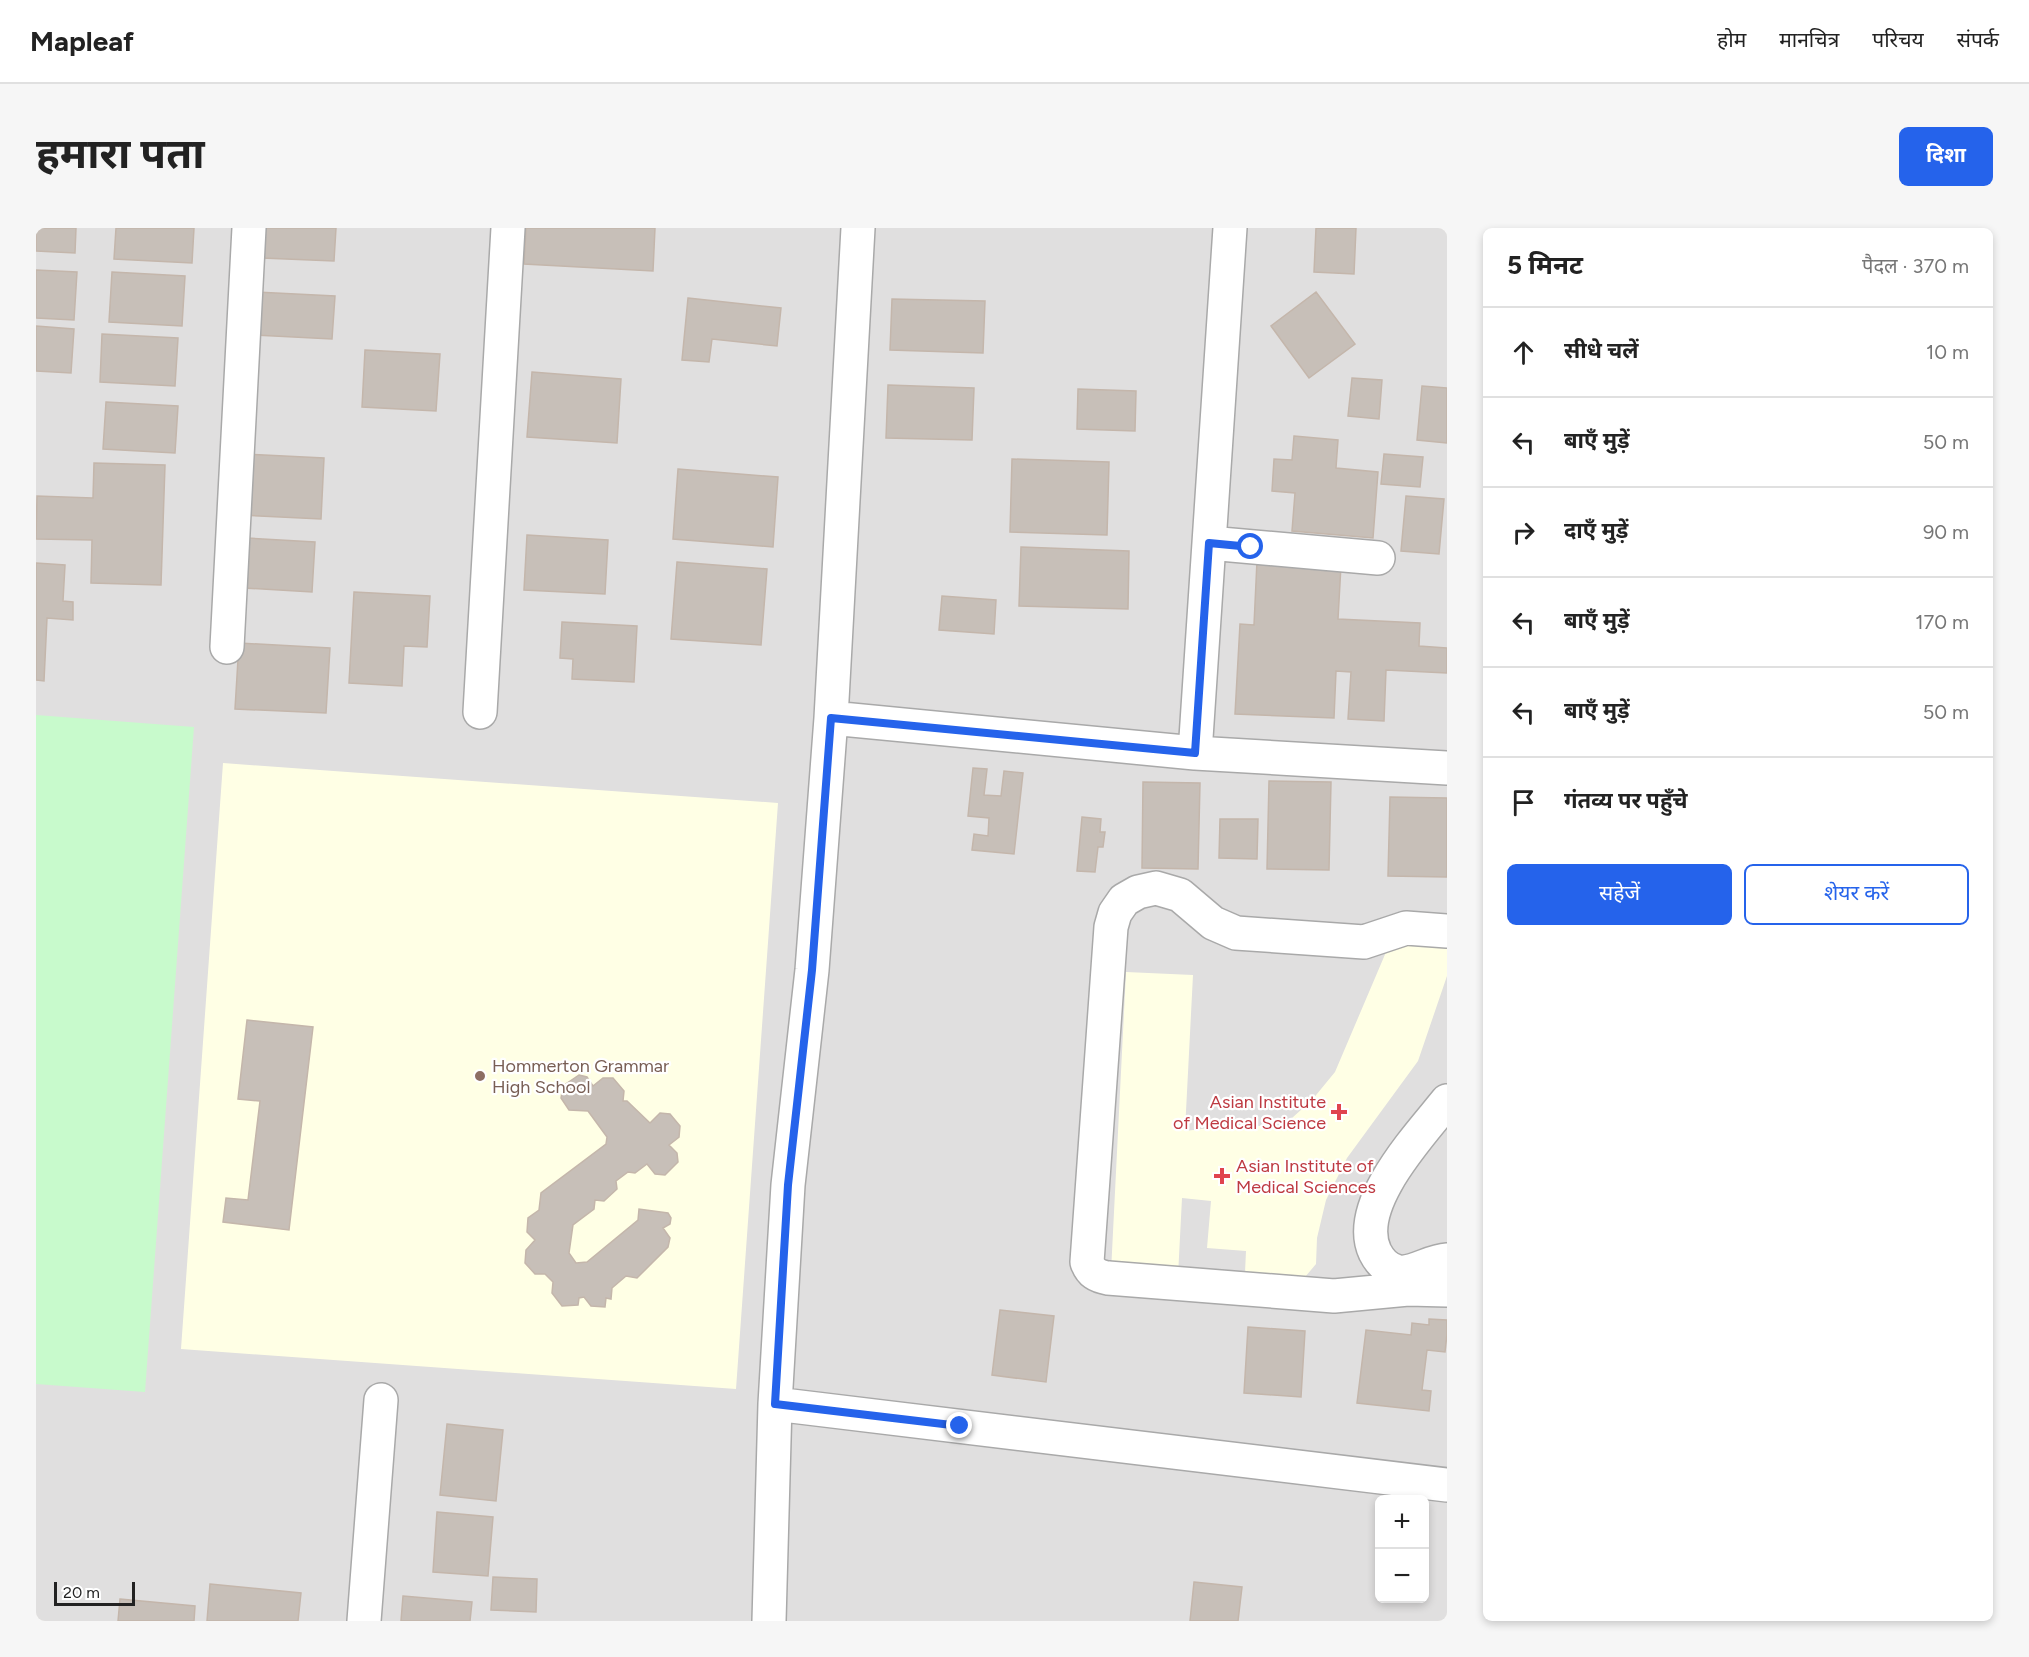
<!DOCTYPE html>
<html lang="hi">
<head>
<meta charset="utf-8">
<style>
	:root { --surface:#fff; --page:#f6f6f6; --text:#222; --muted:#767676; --line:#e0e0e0; --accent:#2563eb }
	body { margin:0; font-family:Figtree,"Noto Sans Devanagari",sans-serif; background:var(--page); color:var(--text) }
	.controls { position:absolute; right:18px; bottom:18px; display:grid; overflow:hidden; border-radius:9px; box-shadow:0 3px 9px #0003 }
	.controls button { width:54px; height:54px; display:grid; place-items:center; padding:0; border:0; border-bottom:2px solid var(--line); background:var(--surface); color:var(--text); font:30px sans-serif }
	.scale { position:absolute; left:18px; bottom:15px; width:81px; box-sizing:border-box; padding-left:6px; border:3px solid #222; border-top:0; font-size:16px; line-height:21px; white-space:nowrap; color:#222; -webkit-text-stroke:4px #fff; paint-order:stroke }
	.stop { position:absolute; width:18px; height:18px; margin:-14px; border:4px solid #2563eb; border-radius:50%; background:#fff }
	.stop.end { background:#2563eb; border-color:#fff; box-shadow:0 2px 6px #0008 }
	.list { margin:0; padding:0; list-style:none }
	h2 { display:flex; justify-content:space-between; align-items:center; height:78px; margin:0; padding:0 24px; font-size:26px }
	h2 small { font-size:20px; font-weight:400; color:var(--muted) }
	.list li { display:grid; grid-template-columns:39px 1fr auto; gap:18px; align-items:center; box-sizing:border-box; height:90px; padding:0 24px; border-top:2px solid var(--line) }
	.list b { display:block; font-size:22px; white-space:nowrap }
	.list em { font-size:20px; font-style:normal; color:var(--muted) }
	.actions { display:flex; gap:12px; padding:18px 24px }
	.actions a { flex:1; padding:14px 0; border:2px solid var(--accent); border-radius:9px; text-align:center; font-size:21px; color:var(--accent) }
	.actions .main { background:var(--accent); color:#fff }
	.icon { flex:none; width:33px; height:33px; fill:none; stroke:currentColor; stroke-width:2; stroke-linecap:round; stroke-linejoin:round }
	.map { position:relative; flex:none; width:1411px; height:1393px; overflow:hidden; border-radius:9px }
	header { display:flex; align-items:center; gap:36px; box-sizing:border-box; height:84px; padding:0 30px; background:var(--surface); border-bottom:2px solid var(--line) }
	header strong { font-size:28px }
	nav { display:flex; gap:33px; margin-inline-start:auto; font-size:21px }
	.intro { display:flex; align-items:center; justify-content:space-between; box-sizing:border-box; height:144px; padding:0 36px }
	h1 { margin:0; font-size:42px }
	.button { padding:15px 27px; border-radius:9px; background:var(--accent); color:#fff; font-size:21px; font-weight:700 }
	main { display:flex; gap:36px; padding:0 36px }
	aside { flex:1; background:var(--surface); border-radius:9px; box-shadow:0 3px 9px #0003 }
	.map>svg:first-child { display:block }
	.residential { fill:#e0dfdf; fill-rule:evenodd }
	.education { fill:#ffffe5 }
	.park { fill:#c8facc }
	.building { fill:#c7bfb8; stroke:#c4b6ab; stroke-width:1.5 }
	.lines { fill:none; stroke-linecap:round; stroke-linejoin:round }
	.minor-casing { stroke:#a9a9a9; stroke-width:36 }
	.minor { stroke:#fff; stroke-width:33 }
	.route { stroke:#2563eb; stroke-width:8 }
	.education-dot { fill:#8d6e63; stroke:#fff; stroke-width:2 }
	.health-dot { fill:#e0444e; stroke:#fff; stroke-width:2 }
	.labels { text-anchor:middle; stroke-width:4.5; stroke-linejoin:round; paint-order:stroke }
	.education-label { font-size:18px; fill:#785e54; stroke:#fff; text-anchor:start }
	.health-label { font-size:18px; fill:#be3a42; stroke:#fff; text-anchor:end }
</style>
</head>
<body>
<header>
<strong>Mapleaf</strong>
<nav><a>होम</a><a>मानचित्र</a><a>परिचय</a><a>संपर्क</a></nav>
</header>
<div class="intro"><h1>हमारा पता</h1><a class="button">दिशा</a></div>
<main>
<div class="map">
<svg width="1411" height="1393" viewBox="0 0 1411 1393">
	<rect width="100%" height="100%" fill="#f2efe9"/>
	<path class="residential" d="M0,0H1411V1393H0ZM1344,1272H1388V1370H1344Z"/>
	<path class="education" d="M187,535L742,575L700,1161L145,1121Z
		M1356,710L1411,720V748L1382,833L1311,930L1290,972L1281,1010L1280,1036L1264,1055L1209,1045L1210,1023L1171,1020L1175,973L1146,970L1142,1048L1075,1044L1090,744L1157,747L1149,903L1198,897L1246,899L1276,872L1299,844Z"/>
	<path class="park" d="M0,487L158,499L109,1164L0,1156Z"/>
	<path class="building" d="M0,0H40L39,25L0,23Z
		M80,0H158L156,35L78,31Z
		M228,0H300L298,33L226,30Z
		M490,0H619L617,43L488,36Z
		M1280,0H1320L1318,46L1278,44Z
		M0,42L41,44L38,92L0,90Z
		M76,44L149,48L146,98L73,94Z
		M220,64L299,68L296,111L218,107Z
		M1280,64L1319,116L1273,150L1235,98Z
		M652,70L745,80L741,118L676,111L673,134L646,132Z
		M856,71L949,73L947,125L854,122Z
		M0,98L38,101L35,145L0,143Z
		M66,106L142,110L139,158L64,154Z
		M329,122L404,126L400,183L326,179Z
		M496,144L585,151L581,215L491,209Z
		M1316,150L1346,152L1343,191L1312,188Z
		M852,157L938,160L936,212L850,210Z
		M1386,158L1411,160V215L1381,212Z
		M1042,161L1100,163L1099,203L1041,201Z
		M70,174L142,178L139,225L67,221Z
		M1258,208L1302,212L1300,240L1342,244L1337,310L1256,303L1259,265L1236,263L1238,231L1256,232Z
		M207,226L288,230L285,291L204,287Z
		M1348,226L1387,229L1384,259L1345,256Z
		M976,231L1073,234L1071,307L974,304Z
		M58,235L129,237L125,357L55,355L56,312L0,311L1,268L57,270Z
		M642,241L742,249L737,319L637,311Z
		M1370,268L1408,271L1403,326L1365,323Z
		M491,307L572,312L569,366L488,362Z
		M211,310L279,314L276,364L208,360Z
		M985,319L1093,323L1092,381L983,378Z
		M1221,333L1305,337L1302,391L1384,395L1383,418L1411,420V445L1350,442L1348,493L1312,491L1315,444L1300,443L1298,490L1199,486L1204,396L1218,397Z
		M641,334L731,341L725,417L635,411Z
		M0,335L29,337L27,373L37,374V392L11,390L8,453L0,452Z
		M318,364L394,368L391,419L368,418L366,458L313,455Z
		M906,368L960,372L958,406L903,402Z
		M526,394L601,398L598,454L536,451L537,431L524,430Z
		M203,415L294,420L290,485L199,481Z
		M937,540L951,541L948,567L965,568L968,543L987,545L978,626L936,622L938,606L952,608L953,590L932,588Z
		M1233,553L1295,554L1293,642L1231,641Z
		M1107,554L1164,555L1162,641L1106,640Z
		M1354,569L1411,570V649L1352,648Z
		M1046,589L1065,591L1064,604H1069L1067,619H1062L1059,644L1041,643Z
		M1184,591H1222L1221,631L1183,630Z
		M211,792L277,799L253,1002L187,994L190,970L212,972L224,873L202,871Z
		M543,847L551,849L557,858L567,850H577L588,863L587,873H591L614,895L624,885L634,886L644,898L643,909L633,917L641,925L642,934L629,947L619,946L611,936L599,945L592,944L580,953L581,961L568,973L559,972L558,981L537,997L533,1025L540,1035L551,1034L602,992L603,981L632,985L635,990L634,996L627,1000L634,1010L632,1019L601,1050L590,1048L576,1060L575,1071L570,1070L569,1079L555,1078L548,1069L543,1070L542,1077L526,1078L516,1065L517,1054L509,1046H499L489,1035L490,1022L499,1012L491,1004L492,990L503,982L505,965L570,916L571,909L552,883L533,882L525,870L527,858Z
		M964,1082L1018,1088L1010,1154L956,1147Z
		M1393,1091L1411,1092V1106L1409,1124L1391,1122L1386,1162L1395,1163L1393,1183L1321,1175L1330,1102L1375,1107L1376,1095L1393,1097Z
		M1212,1099L1269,1103L1265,1169L1208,1165Z
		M411,1196L467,1202L460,1273L404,1267Z
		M401,1284L457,1289L452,1348L397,1344Z
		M457,1349L501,1351L500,1384L455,1382Z
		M1158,1354L1206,1359L1202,1393H1154Z
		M174,1356L265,1365L262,1393H171Z
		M367,1368L436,1374L434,1393H365Z
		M84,1371L159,1378L158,1393H82Z"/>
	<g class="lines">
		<g class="minor-casing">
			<path id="minor" d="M1173,315L1342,330
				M191,419L213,0
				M444,484L472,0
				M795,490L1159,525L1411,540
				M1159,525L1194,0
				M1411,703L1370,700L1328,714L1200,705L1177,695L1144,667L1120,660L1102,664L1088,672L1079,685L1075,699L1051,1034C1055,1045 1061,1048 1072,1050L1298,1068L1372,1061L1411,1062
				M1411,873C1384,907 1317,977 1339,1024C1344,1034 1351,1042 1363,1044C1377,1046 1394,1033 1411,1032
				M739,1176L1411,1257
				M328,1393L345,1172
				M733,1393L739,1176L752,957L776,742L795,490L822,0"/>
		</g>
		<use href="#minor" class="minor"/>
	</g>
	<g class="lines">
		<path class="route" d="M924,1198L739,1176L752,957L776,742L795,490L1159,525L1173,315L1215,319"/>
	</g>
	<circle class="education-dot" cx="444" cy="848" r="6"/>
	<g class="health-dot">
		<path d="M1300 875h6v6h6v6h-6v6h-6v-6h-6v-6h6z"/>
		<path d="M1183 939h6v6h6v6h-6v6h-6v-6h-6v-6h6z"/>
	</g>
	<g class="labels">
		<g class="education-label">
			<text x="456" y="844">Hommerton Grammar<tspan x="456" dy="21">High School</tspan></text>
		</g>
		<g class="health-label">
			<text x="1290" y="880">Asian Institute<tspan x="1290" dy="21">of Medical Science</tspan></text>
			<text x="1200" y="944" text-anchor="start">Asian Institute of<tspan x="1200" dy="21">Medical Sciences</tspan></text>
		</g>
	</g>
</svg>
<div class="controls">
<button>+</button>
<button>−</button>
</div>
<div class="scale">20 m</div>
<div class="stop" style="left:1215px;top:319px"></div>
<div class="stop end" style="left:924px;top:1198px"></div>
</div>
<aside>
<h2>5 मिनट<small>पैदल · 370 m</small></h2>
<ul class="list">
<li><svg class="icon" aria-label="ahead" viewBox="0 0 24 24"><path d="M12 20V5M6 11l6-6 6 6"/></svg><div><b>सीधे चलें</b></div><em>10 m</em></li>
<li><svg class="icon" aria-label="left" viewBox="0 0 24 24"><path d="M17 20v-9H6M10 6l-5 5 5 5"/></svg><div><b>बाएँ मुड़ें</b></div><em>50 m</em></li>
<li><svg class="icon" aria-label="right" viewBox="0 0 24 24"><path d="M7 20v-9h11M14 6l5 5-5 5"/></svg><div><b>दाएँ मुड़ें</b></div><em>90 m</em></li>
<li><svg class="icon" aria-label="left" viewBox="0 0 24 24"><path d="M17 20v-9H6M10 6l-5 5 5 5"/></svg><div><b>बाएँ मुड़ें</b></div><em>170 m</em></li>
<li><svg class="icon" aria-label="left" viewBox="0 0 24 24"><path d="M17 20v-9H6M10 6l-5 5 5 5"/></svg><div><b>बाएँ मुड़ें</b></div><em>50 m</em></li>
<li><svg class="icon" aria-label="arrive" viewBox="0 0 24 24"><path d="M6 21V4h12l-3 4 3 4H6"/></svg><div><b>गंतव्य पर पहुँचे</b></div></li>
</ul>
<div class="actions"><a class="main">सहेजें</a><a>शेयर करें</a></div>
</aside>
</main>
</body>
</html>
